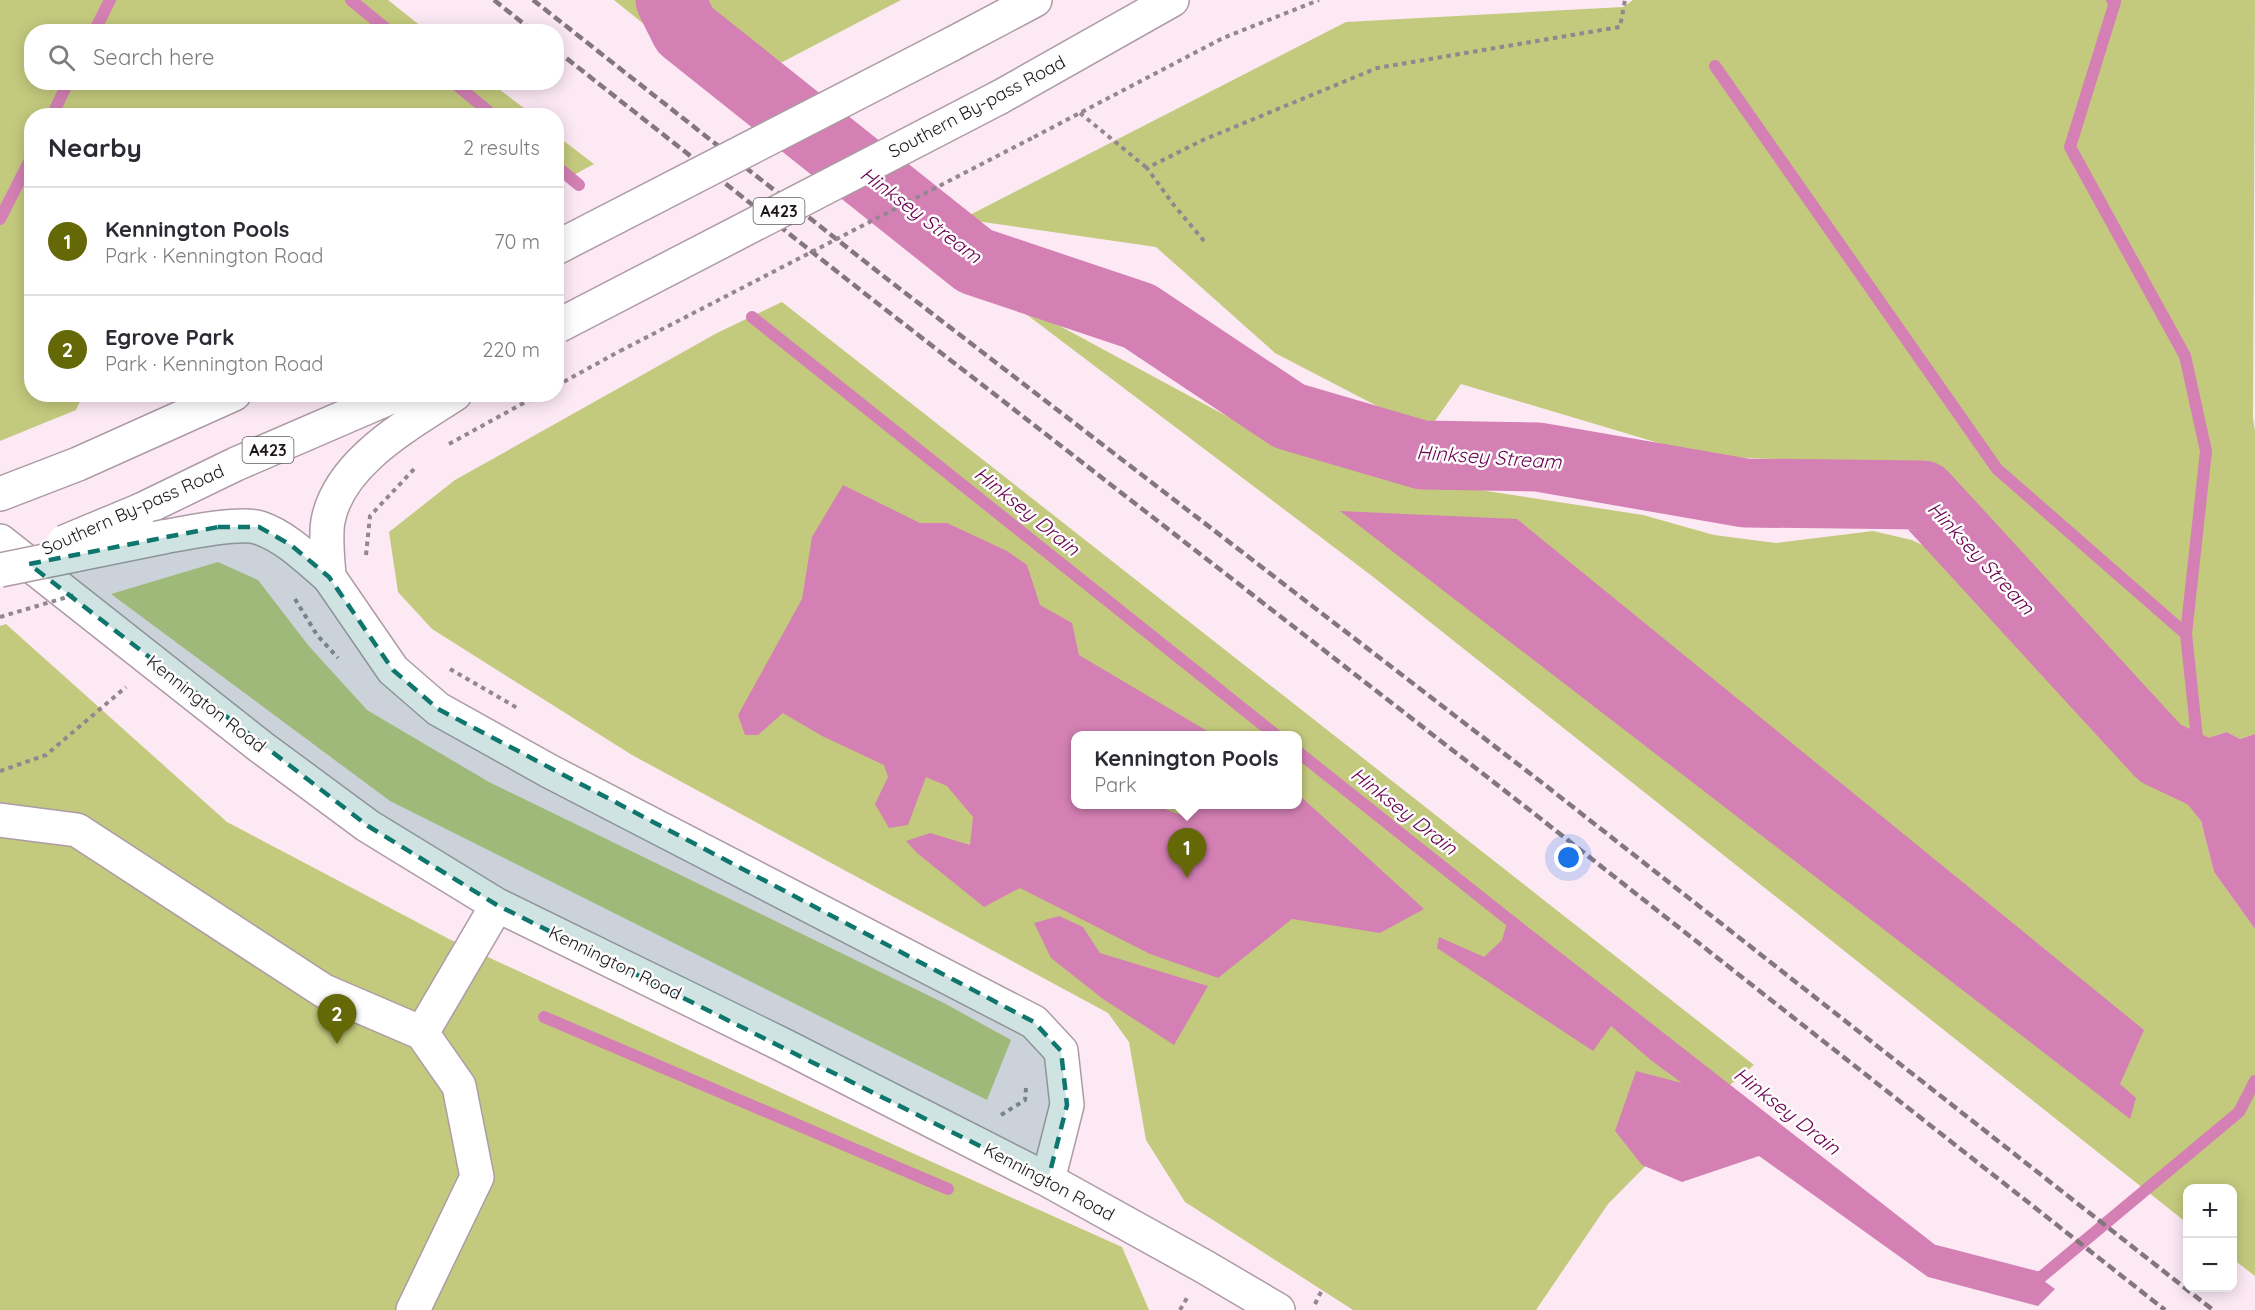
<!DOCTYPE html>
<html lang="en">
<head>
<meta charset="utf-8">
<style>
	:root { --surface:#fff; --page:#f7f7f7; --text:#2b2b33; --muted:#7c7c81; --line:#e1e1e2; --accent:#646807 }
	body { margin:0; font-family:Quicksand,sans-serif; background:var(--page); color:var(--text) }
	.controls { position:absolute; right:18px; bottom:18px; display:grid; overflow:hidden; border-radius:12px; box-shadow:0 3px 15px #0003 }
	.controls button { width:54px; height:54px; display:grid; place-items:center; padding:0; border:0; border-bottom:2px solid var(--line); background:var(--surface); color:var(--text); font:30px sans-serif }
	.you { position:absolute; left:1569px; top:858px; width:21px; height:21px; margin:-15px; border:4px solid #fff; border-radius:50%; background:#1a73e8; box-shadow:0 0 0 9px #1a73e833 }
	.badge { display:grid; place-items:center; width:39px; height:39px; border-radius:50%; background:var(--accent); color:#fff; font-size:20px; font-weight:700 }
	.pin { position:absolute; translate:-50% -50px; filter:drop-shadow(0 2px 3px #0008) }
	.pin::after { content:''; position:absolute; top:32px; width:21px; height:18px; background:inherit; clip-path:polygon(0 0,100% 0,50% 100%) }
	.popup { position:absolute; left:1071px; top:731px; width:231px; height:78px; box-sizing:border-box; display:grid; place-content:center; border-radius:12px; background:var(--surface); filter:drop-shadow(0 2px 4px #0005); font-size:20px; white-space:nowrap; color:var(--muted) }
	.popup b { font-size:22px; color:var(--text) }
	.popup::after { content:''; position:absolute; left:50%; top:100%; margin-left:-12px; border:12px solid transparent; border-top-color:var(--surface) }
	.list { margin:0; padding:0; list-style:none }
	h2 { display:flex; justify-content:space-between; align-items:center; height:78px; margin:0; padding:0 24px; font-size:26px }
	h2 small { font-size:20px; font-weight:400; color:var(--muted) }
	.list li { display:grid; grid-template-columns:39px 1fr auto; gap:18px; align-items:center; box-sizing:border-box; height:108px; padding:0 24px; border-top:2px solid var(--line) }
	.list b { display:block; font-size:22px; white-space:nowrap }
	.list p { margin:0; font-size:20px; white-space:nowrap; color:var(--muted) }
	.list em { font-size:20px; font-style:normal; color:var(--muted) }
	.icon { flex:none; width:33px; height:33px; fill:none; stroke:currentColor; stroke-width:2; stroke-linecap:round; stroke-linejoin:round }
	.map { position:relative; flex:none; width:2255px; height:1310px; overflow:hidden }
	.search { position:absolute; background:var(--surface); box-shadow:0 3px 15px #0003; left:24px; top:24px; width:540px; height:66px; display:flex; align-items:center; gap:15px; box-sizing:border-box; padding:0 21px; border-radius:24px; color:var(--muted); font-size:22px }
	.panel { position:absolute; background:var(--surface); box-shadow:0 3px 15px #0003; left:24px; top:108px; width:540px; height:294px; border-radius:24px }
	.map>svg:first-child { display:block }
	.green { fill:#c4ca7d; fill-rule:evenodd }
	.water { fill:#d480b4 }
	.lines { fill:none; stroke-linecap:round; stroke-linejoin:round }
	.stream { stroke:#d480b4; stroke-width:12 }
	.river { stroke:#d480b4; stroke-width:69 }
	.minor-casing { stroke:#ad9ba5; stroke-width:36 }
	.highway-casing { stroke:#ad9ba5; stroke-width:36 }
	.path { stroke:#93868e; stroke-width:4; stroke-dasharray:4.5 4.5; stroke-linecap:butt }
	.minor { stroke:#fff; stroke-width:33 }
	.highway { stroke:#fff; stroke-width:33 }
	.rail { stroke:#83777d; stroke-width:4.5; stroke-dasharray:9 4.5; stroke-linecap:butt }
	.highway-bridge-casing { stroke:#ad9ba5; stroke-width:36; stroke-linecap:butt }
	.path-bridge { stroke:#93868e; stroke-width:4; stroke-dasharray:4.5 4.5; stroke-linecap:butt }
	.highway-bridge { stroke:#fff; stroke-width:33 }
	.marked { fill:#0f766e; fill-opacity:0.2; stroke:#0f766e; stroke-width:4.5; stroke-dasharray:12 8; stroke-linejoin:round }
	.labels { text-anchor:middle; stroke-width:5; stroke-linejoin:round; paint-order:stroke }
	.shield { fill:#fdfdfd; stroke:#605c5e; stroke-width:1.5 }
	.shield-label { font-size:16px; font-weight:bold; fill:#1d171a }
	.street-label { font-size:18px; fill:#1d171a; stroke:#fdfdfd }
	.water-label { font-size:20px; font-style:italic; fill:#69004f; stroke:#fdfdfd }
</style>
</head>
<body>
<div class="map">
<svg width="2255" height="1310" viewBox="0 0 2255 1310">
	<rect width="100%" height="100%" fill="#fce9f4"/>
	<path class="green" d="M0,0H388L427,31L32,32V82L491,83L533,115L32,116V394L83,395L76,410L0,441Z
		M614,0H901L727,91Z
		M1633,0H2255L2253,418L2255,431V734L2240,739L2227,732L2177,748L1941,466L1702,456L1461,384L1427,432L1275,353L1156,247L962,219L1346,22L1623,7Z
		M556,135L594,164L557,184H556Z
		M997,292L1269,439L1441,484L1643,515L1714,535L1776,543L1873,531L1912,540L1969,568L2010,608L2149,756L2183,797L2201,821L2214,872L2255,929V1276L2233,1259L2232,1188H2188L2187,1223L1372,576Z
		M782,302L1754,1065L1706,1105L1608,1204L1536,1310H1353L1185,1202L1146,1140L1129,1042L1108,1013L632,755L432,629L398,592L389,532L455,480L717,333ZM1076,736H1298V804H1076Z
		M218,562L258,580L308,645L367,710L489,782L944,1003L1011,1040L987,1100L390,801L111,594Z
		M6,624L227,822L449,939L901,1148L1122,1247L1149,1310H0V626Z"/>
	<path class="water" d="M843,485L920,523H947L1007,551L1027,565L1040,605L1072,623L1079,655L1214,735L1076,736V804L1162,805V808L1178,814L1192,805L1298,804V794L1424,909L1380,933L1292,919L1218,978L1150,954L1020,888L984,907L917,853L906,841L930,833L970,845L973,817L947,786L926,777L908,825L889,828L875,804L888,777L884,765L822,736L783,713L758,735H745L738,715L802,599L812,537Z
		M1340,511L1517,519L2144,1030L2120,1084L2136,1098L2130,1119Z
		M2227,732L2240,739L2255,734V929L2214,872L2201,821L2149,756Z
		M1059,916L1083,927L1100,953L1208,986L1174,1045L1103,999L1051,958L1034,923Z
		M1508,919L1932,1250L2040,1278L2055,1289L2038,1306L1928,1277L1759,1156L1682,1182L1642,1165L1615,1131L1636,1071L1682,1083L1652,1061L1611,1026L1593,1051L1437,948L1439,937L1484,957L1502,940Z"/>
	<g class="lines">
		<path class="stream" d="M351,0L390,32
			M2112,0L2115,2L2070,147L2185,356L2206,451L2186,634
			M94,32L110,0
			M1715,66L1997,469L2186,634L2199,757
			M453,82L494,116
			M52,116L68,82
			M556,166L579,185
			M0,219L32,156
			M752,317L1277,736
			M1298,752L1508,919L1932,1250L2040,1278L2239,1112L2255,1081
			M544,1017L948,1189"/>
		<path class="river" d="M670,0L685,30L975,261L1139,316L1289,416L1422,455L1538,457L1745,493L1923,495L2160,753L2255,798"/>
		<g class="minor-casing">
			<path id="minor" d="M0,541L261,747L368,826L497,905L785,1046L1048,1180L1205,1267L1278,1310
				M329,577L393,670L438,709L549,771L1034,1022L1061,1051L1067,1105L1048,1180
				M0,820L77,830L324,991L422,1033L459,1086L477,1177L413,1310
				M422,1033L497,905"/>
		</g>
		<g class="highway-casing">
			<path id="highway" d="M950,45L1035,0
				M1000,97L1172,0
				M0,494L78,464L234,394
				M141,510L236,464L398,394
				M163,537C185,533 241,521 260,528C286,537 308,559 329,577
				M329,577C328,559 325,538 328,521C339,462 408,425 455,394"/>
		</g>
		<path class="path" d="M1080,113L1147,168
			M1034,137L1223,38L1319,0
			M1204,241L1173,204L1147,168L1203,140L1377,68L1620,27L1625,0
			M556,386L620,351
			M449,444L540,394
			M366,555L370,516L416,467
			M295,599L317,635L338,658
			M450,669L519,709
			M0,771L46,755L126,687
			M1001,1115L1025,1100L1026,1088
			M1315,1304L1322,1290
			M1180,1310L1187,1298"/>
		<use href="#minor" class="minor"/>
		<use href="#highway" class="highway"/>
		<path class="rail" d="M494,0L534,32
			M533,0L882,275L1545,785L2213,1310
			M556,50L868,296L1527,808L2165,1310"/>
		<g class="highway-bridge-casing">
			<path id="highway-bridge" d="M556,248L950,45
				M558,326L1000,97
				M64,542L141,510
				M0,570L163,537"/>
		</g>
		<path class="path-bridge" d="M620,351L1034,137
			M0,617L74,595"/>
		<use href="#highway-bridge" class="highway-bridge"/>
	</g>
	<path class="marked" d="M218,527H259L291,545L329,577L393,670L438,709L1034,1022L1061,1051L1067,1105L1048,1180L497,905L368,826L29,564Z"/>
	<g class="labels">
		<g class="shield">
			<rect x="753.5" y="198" width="51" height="26" rx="4.5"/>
			<rect x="242.5" y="437" width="51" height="26" rx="4.5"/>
		</g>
		<g class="shield-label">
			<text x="779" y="217">A423</text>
			<text x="268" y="456">A423</text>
		</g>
		<g class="street-label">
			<text transform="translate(977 107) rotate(-28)" y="6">Southern By-pass Road</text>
			<text transform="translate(133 510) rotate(-24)" y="6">Southern By-pass Road</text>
			<text transform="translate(206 704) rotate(38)" y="6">Kennington Road</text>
			<text transform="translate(615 963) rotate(26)" y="6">Kennington Road</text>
			<text transform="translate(1049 1182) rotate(28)" y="6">Kennington Road</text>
		</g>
		<g class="water-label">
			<text transform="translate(921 215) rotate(37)" y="7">Hinksey Stream</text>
			<text transform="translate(1489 457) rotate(4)" y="7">Hinksey Stream</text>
			<text transform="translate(1027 511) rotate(39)" y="7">Hinksey Drain</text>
			<text transform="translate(1981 558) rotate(47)" y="7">Hinksey Stream</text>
			<text transform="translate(1404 811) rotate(38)" y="7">Hinksey Drain</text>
			<text transform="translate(1787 1111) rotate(38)" y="7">Hinksey Drain</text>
		</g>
	</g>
</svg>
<div class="controls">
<button>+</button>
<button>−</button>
</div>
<div class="you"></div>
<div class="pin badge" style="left:1187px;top:878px">1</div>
<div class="popup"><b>Kennington Pools</b>Park</div>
<div class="pin badge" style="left:337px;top:1044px">2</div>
<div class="search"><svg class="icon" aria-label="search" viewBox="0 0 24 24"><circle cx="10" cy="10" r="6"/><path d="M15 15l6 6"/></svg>Search here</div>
<section class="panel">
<h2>Nearby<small>2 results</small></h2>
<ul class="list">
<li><span class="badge">1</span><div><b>Kennington Pools</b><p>Park · Kennington Road</p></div><em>70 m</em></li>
<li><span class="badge">2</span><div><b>Egrove Park</b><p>Park · Kennington Road</p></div><em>220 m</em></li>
</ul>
</section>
</div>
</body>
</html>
